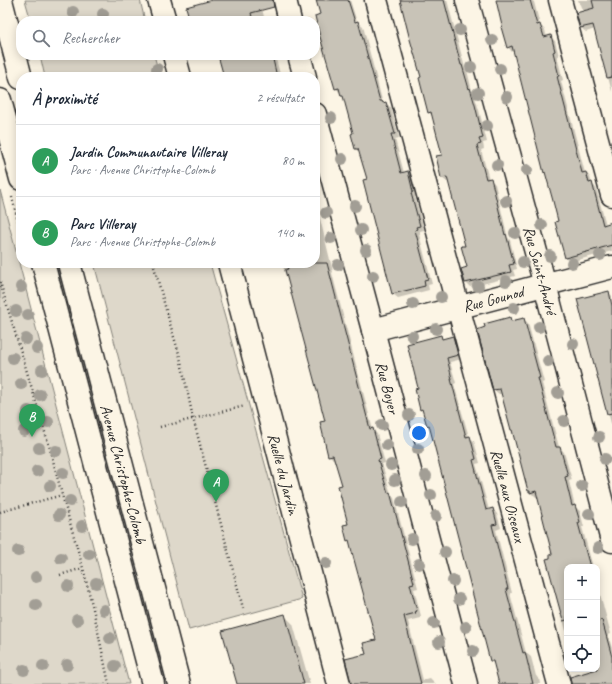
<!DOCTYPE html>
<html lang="fr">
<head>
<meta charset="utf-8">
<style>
	:root { --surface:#fff; --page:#f6f6f7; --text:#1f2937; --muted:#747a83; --line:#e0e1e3; --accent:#ea580c }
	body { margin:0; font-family:Caveat,sans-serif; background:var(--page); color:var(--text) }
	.controls { position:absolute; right:12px; bottom:12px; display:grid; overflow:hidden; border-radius:8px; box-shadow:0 2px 10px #0003 }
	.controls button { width:36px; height:36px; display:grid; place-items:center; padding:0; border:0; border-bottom:1px solid var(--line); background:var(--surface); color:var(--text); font:20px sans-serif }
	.you { position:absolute; left:419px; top:433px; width:14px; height:14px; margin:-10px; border:3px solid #fff; border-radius:50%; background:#1a73e8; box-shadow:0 0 0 6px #1a73e833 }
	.badge { display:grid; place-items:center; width:26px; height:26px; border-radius:50%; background:var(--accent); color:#fff; font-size:13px; font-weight:700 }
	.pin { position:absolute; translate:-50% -33px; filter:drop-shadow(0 1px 2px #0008) }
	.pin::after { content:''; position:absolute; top:21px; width:14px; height:12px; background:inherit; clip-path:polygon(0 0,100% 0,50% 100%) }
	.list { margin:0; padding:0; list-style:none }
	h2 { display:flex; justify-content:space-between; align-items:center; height:52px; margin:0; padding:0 16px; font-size:17px }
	h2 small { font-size:13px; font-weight:400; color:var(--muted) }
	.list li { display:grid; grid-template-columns:26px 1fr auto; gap:12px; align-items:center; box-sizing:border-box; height:72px; padding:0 16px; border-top:1px solid var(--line) }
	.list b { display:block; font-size:15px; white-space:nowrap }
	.list p { margin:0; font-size:13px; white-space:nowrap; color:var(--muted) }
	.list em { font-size:13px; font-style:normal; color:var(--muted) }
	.icon { flex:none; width:22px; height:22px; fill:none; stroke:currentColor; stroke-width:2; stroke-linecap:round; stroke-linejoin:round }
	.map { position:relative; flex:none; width:612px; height:684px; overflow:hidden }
	.search { position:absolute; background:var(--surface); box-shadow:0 2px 10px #0003; left:16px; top:16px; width:304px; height:44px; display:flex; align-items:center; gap:10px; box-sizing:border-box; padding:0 14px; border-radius:16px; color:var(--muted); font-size:15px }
	.panel { position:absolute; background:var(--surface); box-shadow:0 2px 10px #0003; left:16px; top:72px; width:304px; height:196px; border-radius:16px }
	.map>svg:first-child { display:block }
	.green { fill:#ded8ca; stroke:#84827a }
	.shadow { fill:#0003 }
	.building { fill:#c8c3b7; stroke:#2b2b2b }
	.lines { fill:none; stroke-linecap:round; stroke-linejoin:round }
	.minor-casing { stroke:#2b2b2b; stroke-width:25 }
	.major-casing { stroke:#2b2b2b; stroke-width:25 }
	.path { stroke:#2b2b2b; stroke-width:2.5; stroke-dasharray:1 3; stroke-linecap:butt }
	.minor { stroke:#fcf5e5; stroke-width:22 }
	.major { stroke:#fcf5e5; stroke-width:22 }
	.tree { fill:#a29e95 }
	.labels { text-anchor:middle; stroke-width:4; stroke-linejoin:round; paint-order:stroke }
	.street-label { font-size:16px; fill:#2b2b2b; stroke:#fcf5e5 }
</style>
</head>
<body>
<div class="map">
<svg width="612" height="684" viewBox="0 0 612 684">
	<rect width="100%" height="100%" fill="#fcf5e5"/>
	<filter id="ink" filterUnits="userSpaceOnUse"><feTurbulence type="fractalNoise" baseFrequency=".025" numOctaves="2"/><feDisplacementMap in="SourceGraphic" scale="8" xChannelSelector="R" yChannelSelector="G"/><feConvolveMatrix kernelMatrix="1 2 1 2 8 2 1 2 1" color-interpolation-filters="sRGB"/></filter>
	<g filter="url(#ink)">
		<path class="green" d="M25,0H140L145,21H31Z
			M40,55H154L160,77H45Z
			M0,190L129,684H0Z
			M94,263H210L302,599L189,630Z"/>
		<path class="shadow" d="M213,0H260L265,21H191Z
			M317,0H350L357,22H358L363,26L383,104L386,103L391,108L399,138L395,139L404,173L407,172L412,176L417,196L415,197L424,230L420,231V234H419L432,284L428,285L429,290L398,298L393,294L364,181L368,180L361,154L356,149L354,134L345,99L342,96L341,92L340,93L336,88L321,15Z
			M401,0H447L465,68L467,70L472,91L474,94L479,110L487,142L483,143L484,149L481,150L489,179H490L495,184L508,238L510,240L517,269L513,270L515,276L470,287L466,283L468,268L466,246L449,181L447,182L442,178L443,155L433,117L429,112L423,78Z
			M496,0H532L534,2L540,25L545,30L547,38L550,37L555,41L559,56H557L563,80L561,81L585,173H586L590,177L592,184L596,188L606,225L612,223V251L570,262L565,258L559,222L514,51L512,52L508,47Z
			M578,0H612V92L595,29L586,32L581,28L583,12Z
			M219,55H275L280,74L282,77H228L222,67Z
			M315,198L333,272L332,273L373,430L377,434L385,463L382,464L391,494L394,498L418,588L414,589L421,616H420V618L408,621L423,680L430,678L436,684H352L367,655L377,640L350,542L348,540L350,524L343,486L335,460H334L329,455L326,422L291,285L288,283L282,263H315Z
			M608,292L612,296V427L578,300Z
			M509,318L513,322L523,319L528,323L544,382L542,383L559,447L564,452L572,480L569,481L575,507L580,511L584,527H582L593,567H567V635L547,560L552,559L553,554L538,496L536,497L534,495H533L528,491L514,432L512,430L502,394H499L494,390L478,330Z
			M440,336L444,340L453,337L457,342L462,359L450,362L456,383L454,384L469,437L474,441L480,463L476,464L489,510L493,509L497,514L501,528L496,530L512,593H510L526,653L531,657L536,676L539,678L540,684H500L494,664L491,661L431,428L428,425L424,412L421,409L420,389Z
			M597,583L611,634L608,635L612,648V684H583L590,672L589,669H597Z
			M284,615L293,624L310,684H238Z"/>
		<path class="building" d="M212,0H273L274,7L251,13L253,21H190L186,7Z
			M316,0H348L355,22L358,21L380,101H382L383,103L386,102L395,134H391L401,173L408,171L413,192L411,193L420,226L416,227L417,229L415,230L428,279L424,280L425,286L392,294L363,180L367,179L358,149H355L351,134L353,133L343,96H341L339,88L335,89L320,37L315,16L320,14Z
			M400,0H444L461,65H462L469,89L470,88L475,105L483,138L479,139L481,144L477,145L486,179L491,178L505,235L506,234L514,264L509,265L511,272L465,283L461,269L467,267L461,246H465L447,177L441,178L436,156L442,155L431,112L428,113L419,78L421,77L409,36Z
			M496,0H530L537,25L540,24L544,37L551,35L555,51L553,52L559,76H557L582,173L586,172L589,183L592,182L603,225L612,222V245L565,258L555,222L558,221L553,201L545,172L544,173L512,46L507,48L501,27L502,26Z
			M592,0H612V77L607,78L593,25L580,28L576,13L594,8Z
			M232,55H272L277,77H224L219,59Z
			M286,263H327L370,429L373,428L381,459L378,460L388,493L390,492L414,583L410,584L417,611L415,612L416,613L404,616L421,684H351L345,659L366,654L363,643L376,640L353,556L349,540L347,541L343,525L348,524L338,486L342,485L333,455L328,456L320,422L325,421L285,270L288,269Z
			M609,291L612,306V413L607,414L577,299Z
			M510,317L511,321L524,318L540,378H538L556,447H560L568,476L565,477L572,506L575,505L580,522L578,523L590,567H567V620L563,621L546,559L550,558V554H552L536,491L530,493V491H528L512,430H511L500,389L493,390L477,330L485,327L484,324Z
			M441,335L442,339L453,336L458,355L447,358L452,379H451L466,437L470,436L476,459L473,460L486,510L493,508L497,524L492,525L508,589H506L523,653L525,652L533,684H499L493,661H490L429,425L427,426L422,409L420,410L415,389L418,388L407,344Z
			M285,614L304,684H237L222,631Z
			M602,620L612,657V684H571L570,677L597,669V621Z"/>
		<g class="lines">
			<g class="minor-casing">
				<g id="minor">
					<path d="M159,0L165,21"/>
					<path d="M285,0L290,21"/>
					<path id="s1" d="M376,0L559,684"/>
					<path id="s2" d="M467,0L545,285L612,541"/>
					<path d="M560,0L612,195"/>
					<path d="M174,55L180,77"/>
					<path d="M299,55L305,77"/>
					<path id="s3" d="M315,114L373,330L466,684"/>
					<path id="s4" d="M229,263L339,684"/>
					<path id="s5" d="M373,330L612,267"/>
				</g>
			</g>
			<g class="major-casing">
				<g id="major">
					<path d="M1,0L21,78"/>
					<path d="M0,100L21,179"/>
					<path d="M43,263L153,684"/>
					<path id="s6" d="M69,263L179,684"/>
				</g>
			</g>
			<path class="path" d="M12,197L21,233
				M153,263L170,324L180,357L193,418L243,608
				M0,282L50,449L62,495L83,568L94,613L109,684
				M160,427L245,406
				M0,512L62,495
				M60,575L83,568"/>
			<use href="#minor" class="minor"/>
			<use href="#major" class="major"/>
		</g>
		<g class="tree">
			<circle cx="73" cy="12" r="6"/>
			<circle cx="103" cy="14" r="6"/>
			<circle cx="460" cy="30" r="6"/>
			<circle cx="492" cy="40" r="6"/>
			<circle cx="471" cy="67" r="6"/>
			<circle cx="157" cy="69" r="6"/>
			<circle cx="500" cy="69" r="6"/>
			<circle cx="478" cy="93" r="6"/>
			<circle cx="507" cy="97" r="6"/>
			<circle cx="331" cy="118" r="6"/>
			<circle cx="487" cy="126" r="6"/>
			<circle cx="342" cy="159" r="6"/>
			<circle cx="497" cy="165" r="6"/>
			<circle cx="527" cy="170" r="6"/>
			<circle cx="506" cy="201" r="6"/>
			<circle cx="355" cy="206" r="6"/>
			<circle cx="326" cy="213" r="6"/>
			<circle cx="542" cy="225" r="6"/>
			<circle cx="361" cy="230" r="6"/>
			<circle cx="515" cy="233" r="6"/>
			<circle cx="331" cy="238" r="6"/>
			<circle cx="366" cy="250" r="6"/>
			<circle cx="600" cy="255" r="6"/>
			<circle cx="550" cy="256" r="6"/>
			<circle cx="523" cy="262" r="6"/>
			<circle cx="572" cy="263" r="6"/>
			<circle cx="338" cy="265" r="6"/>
			<circle cx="373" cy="276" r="6"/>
			<circle cx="506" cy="281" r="6"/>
			<circle cx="478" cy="286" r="6"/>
			<circle cx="21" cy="287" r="6"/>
			<circle cx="441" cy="297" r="6"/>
			<circle cx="413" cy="304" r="6"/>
			<circle cx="514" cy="308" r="6"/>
			<circle cx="16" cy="311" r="6"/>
			<circle cx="28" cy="315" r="6"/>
			<circle cx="539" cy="327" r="6"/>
			<circle cx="436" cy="329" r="6"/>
			<circle cx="412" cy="336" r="6"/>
			<circle cx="26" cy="339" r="6"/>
			<circle cx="573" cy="344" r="6"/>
			<circle cx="37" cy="348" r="6"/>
			<circle cx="13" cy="358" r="6"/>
			<circle cx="548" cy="361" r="6"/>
			<circle cx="42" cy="370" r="6"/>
			<circle cx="21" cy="384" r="6"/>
			<circle cx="558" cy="393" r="6"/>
			<circle cx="40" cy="395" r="6"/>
			<circle cx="28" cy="411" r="6"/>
			<circle cx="409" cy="415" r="6"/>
			<circle cx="564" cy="421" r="6"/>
			<circle cx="48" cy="422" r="6"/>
			<circle cx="382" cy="425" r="6"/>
			<circle cx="24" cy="431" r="6"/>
			<circle cx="599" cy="437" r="6"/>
			<circle cx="387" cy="445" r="6"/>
			<circle cx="39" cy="448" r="6"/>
			<circle cx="418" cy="449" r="6"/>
			<circle cx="56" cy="451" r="6"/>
			<circle cx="605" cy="459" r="6"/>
			<circle cx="391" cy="465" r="6"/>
			<circle cx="37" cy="471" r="6"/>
			<circle cx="63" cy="473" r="6"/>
			<circle cx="426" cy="476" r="6"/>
			<circle cx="395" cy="480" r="6"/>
			<circle cx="50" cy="486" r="6"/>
			<circle cx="582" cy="486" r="6"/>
			<circle cx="431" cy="495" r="6"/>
			<circle cx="70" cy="501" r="6"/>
			<circle cx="402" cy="502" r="6"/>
			<circle cx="589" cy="514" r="6"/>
			<circle cx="59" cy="515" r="6"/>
			<circle cx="436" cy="516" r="6"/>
			<circle cx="82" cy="526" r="6"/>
			<circle cx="412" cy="539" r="6"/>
			<circle cx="598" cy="548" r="6"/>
			<circle cx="18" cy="551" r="6"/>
			<circle cx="445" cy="552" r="6"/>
			<circle cx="89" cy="554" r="6"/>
			<circle cx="61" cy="558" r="6"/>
			<circle cx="326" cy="563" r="6"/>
			<circle cx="419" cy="564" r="6"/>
			<circle cx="36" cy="577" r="6"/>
			<circle cx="453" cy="581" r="6"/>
			<circle cx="96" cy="583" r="6"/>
			<circle cx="68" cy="586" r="6"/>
			<circle cx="459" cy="599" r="6"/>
			<circle cx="36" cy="605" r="6"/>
			<circle cx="104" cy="610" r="6"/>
			<circle cx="77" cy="620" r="6"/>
			<circle cx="434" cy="623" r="6"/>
			<circle cx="466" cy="627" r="6"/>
			<circle cx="110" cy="638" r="6"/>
			<circle cx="439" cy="642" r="6"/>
			<circle cx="473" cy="651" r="6"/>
			<circle cx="67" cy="665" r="6"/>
			<circle cx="43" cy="666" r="6"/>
			<circle cx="115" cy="666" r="6"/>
			<circle cx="24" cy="670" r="6"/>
		</g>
	</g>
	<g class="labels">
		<g class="street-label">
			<text dy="6" stroke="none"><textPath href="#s2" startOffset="280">Rue Saint-André</textPath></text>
			<text dy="6" stroke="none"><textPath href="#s5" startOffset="124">Rue Gounod</textPath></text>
			<text dy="6" stroke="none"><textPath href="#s3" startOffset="283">Rue Boyer</textPath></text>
			<text dy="6" stroke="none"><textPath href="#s6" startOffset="218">Avenue Christophe-Colomb</textPath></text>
			<text dy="6" stroke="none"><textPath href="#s4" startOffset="218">Ruelle du Jardin</textPath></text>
			<text dy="6" stroke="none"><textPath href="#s1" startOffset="513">Ruelle aux Oiseaux</textPath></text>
		</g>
	</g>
</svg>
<div class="controls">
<button>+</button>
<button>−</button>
<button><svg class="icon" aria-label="locate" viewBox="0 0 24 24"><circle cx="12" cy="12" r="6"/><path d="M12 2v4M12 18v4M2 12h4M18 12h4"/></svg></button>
</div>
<div class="you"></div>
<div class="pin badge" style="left:216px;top:502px;background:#2e9e5b">A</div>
<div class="pin badge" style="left:32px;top:437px;background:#2e9e5b">B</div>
<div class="search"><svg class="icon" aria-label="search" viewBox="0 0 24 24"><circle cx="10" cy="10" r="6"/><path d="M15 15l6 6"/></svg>Rechercher</div>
<section class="panel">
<h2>À proximité<small>2 résultats</small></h2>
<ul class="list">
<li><span class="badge" style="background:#2e9e5b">A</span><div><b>Jardin Communautaire Villeray</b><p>Parc · Avenue Christophe-Colomb</p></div><em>80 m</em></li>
<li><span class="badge" style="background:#2e9e5b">B</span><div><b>Parc Villeray</b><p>Parc · Avenue Christophe-Colomb</p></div><em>140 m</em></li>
</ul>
</section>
</div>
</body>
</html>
